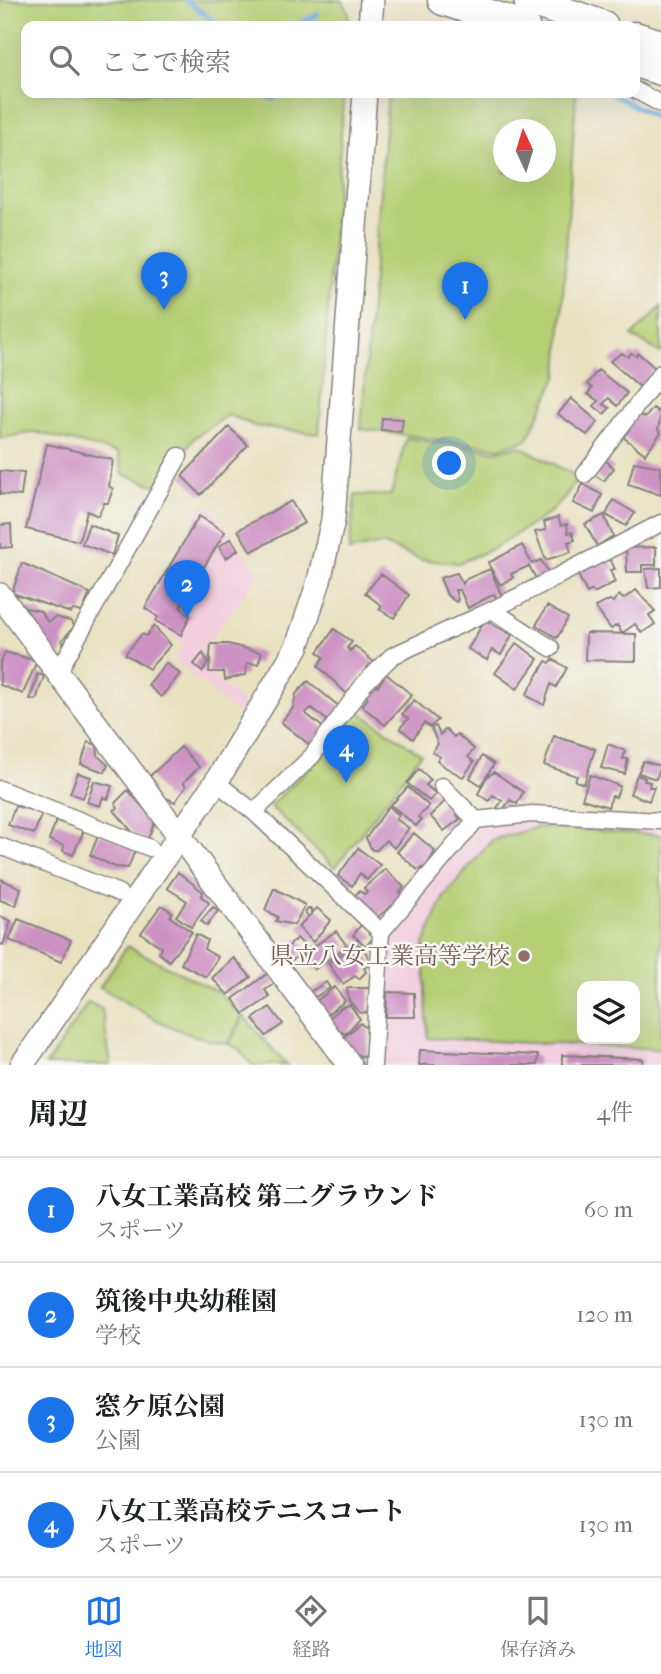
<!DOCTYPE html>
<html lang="ja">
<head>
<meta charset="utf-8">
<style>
	:root { --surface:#fff; --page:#f6f6f6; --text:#202124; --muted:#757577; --line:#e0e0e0; --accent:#1a73e8 }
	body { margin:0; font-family:"IM FELL French Canon","Noto Serif JP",serif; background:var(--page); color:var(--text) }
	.controls { position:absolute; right:21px; bottom:21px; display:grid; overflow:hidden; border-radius:14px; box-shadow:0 7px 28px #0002 }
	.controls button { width:63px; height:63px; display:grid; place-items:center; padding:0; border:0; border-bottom:2px solid var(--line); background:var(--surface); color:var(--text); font:35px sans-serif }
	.compass { position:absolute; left:493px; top:119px; width:63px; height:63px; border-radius:50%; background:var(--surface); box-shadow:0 7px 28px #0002; rotate:356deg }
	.you { position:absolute; left:450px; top:464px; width:24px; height:24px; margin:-18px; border:5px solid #fff; border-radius:50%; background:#1a73e8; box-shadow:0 0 0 10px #1a73e833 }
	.badge { display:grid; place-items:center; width:46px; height:46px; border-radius:50%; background:var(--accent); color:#fff; font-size:23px; font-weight:700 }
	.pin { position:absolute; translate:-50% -58px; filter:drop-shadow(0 2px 4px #0008) }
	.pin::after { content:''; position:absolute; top:37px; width:24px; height:21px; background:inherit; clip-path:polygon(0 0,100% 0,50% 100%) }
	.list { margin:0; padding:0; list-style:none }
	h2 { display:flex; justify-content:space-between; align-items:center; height:91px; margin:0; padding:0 28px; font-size:30px }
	h2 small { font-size:23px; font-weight:400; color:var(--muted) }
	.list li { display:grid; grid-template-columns:46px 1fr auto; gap:21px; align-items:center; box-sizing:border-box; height:105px; padding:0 28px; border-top:2px solid var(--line) }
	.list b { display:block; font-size:26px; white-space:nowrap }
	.list p { margin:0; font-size:23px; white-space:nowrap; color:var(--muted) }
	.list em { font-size:23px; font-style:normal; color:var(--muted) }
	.icon { flex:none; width:38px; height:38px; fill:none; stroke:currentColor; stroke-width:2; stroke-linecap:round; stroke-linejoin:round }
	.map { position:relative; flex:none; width:661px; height:1065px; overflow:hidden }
	.search { position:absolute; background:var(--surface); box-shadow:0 7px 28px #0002; left:21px; right:21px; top:21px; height:77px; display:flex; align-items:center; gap:18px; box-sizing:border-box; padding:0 24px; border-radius:14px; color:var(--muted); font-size:26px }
	.sheet { height:511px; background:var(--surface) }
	nav { display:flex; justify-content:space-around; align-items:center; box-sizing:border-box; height:98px; border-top:2px solid var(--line); background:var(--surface); font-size:19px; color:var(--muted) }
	nav a { display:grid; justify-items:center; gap:4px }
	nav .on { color:var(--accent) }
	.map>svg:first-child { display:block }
	.built { fill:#f3cfdf; fill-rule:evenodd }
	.green { fill:#b6cf75; stroke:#6c7858; stroke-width:2; fill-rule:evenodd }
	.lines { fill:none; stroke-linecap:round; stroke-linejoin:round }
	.stream { stroke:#6aa9dd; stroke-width:5 }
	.building { fill:#cd92c4 }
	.street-casing { stroke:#85827e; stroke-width:19 }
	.secondary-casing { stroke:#85827e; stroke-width:26 }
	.highway-casing { stroke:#85827e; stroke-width:33 }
	.street { stroke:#fff; stroke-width:16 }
	.secondary { stroke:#fff; stroke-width:23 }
	.highway { stroke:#fff; stroke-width:30 }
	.education-dot { fill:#8d6e63; stroke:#f6f6f2; stroke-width:2.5 }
	.labels { text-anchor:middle; stroke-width:5; stroke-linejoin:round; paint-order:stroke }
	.education-label { font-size:24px; fill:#785e54; stroke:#f6f6f2; text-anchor:end }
</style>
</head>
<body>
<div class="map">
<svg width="661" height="1065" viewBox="0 0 661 1065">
	<rect width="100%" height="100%" fill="#f6f6f2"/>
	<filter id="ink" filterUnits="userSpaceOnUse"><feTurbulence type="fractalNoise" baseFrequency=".0143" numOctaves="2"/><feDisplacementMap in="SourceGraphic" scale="14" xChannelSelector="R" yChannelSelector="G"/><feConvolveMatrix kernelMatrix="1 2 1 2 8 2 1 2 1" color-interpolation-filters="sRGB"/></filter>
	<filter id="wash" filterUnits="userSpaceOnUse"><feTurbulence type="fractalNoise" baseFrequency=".00686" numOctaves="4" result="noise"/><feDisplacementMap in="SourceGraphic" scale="28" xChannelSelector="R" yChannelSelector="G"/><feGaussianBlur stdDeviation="1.57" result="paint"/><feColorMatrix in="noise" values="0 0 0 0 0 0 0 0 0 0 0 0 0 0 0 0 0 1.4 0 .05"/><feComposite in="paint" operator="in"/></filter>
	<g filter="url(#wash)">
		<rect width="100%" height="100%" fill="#e8e2c1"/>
		<path class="built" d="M203,505L212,507L259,574L194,662L252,710L244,720L174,659L185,644L153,624L141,612Z
			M528,820L661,828V1065H378L389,927L483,824ZM582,986H635V1039H582Z"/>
		<path class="green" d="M0,0H342L349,13L348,26H26V93H344L319,434L255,426L229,415L195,437L157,486L123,474L118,453L36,432L0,438Z
			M388,93H576L558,375L527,440L500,448L361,429ZM504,130H546V172H504Z
			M661,307V353L632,336Z
			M406,438L497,451L520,446L578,477L564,499L547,515L494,548L459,563L422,560L382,544L349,551L355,495H391Z
			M357,710L421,754L335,868L270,806L317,760Z
			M538,827L661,835V1049L428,1038L424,944L444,897L492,840ZM582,986H635V1039H582Z
			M127,946L218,992L242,1016L228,1044C176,1035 145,1014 100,987Z
			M88,1002L102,1009L111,1065H46Z
			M244,1017L287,1065H252L238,1048L229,1045Z"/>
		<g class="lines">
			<path class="stream" d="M186,0L220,26
				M295,26L318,14
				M257,93L273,99L280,93
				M610,93L661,120"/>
		</g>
		<g id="blocks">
			<path class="building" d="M622,353L628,357L631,353L636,356L638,353L655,368L640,387L610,361Z
				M598,370L627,393L617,406L609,398L603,404L610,408L604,414L594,406L598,401L588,394L592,388L587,384Z
				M571,398L598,422L587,435L558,414Z
				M653,408L661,414L658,430L661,433L645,454L622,436L637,415L646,417Z
				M382,418L403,419L401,432L381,430Z
				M229,427L248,445L201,495L182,476Z
				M47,444L113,460L109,486L113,489L108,503H104L98,516L87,511L79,541L26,529Z
				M604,459L614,468L604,481L593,474Z
				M634,462L661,467V495L628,484Z
				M0,471L24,473L21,496L0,494Z
				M583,484L602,495L594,513L573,503Z
				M613,500L635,513L626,526L606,515Z
				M291,501L304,523L251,552L238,530Z
				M604,515L613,536L597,546L585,524Z
				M199,516L225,532L180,607L190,616L181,635L156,621L158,617L145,608Z
				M558,517L561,525L567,524L568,533L572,532L575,540L568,542L571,552L546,560L535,532L546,530L544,522Z
				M11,524L12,547L0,548V525Z
				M89,524L118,536L112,555L82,544Z
				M231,538L238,550L226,558L219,547Z
				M522,545L532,564L541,560L549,573L537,580L529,566L511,574L513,578L500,585L488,563Z
				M656,547V565H642V572H627L626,548Z
				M604,559L611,561L615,569L610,570L615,582L594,593L592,590L587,593L577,573Z
				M22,563L90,593L82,612L73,610L71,613L12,593Z
				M661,568V587L648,588L645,569Z
				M490,569L502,596L497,599L494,594L468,608L460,590H455L458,600L456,602L447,595L440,578L457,573L463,584L466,579Z
				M381,574L409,595L394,618L379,609L382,606L365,593Z
				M636,590L655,611L649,615L655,624L642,633L635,624L622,633L617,625L611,629L595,607L610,600L613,602L619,595L623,599Z
				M547,606L568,618L557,638L536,625Z
				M21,607L40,611L48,622L55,617L70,621L75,626L62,640L64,646L59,657Z
				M485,620L512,635L501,655L492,650L487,660L468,649Z
				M154,626L171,645L149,669L125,654L142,634L146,636Z
				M334,629L352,642L347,648L350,651L355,646L375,663L369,665L347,694L318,666L324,657L318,652Z
				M586,633L636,634V661L585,660Z
				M517,643L538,659L517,689L495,673Z
				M211,644H228L262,653L258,664L247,663L246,675L225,680L224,672H209Z
				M5,652L37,661L23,694L0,685V664Z
				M203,653L208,663L202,672L194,664Z
				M553,659L567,668L556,687L551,684L544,705L526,695L546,661L550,663Z
				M166,663L180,674L161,697L148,685Z
				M38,674L44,676L36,700L30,699Z
				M386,674L412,695L385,725L362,706L368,698L364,696L374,685L378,686Z
				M308,681L341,708L330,723L312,708L305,713L325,729L311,746L281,722L293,708L296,694Z
				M414,700L438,720L430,727L424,723L413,739L400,728L408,719L402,714Z
				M436,726L440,735L446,729L454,737L457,734L474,749L468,757L474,762L463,777L445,767L437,760L440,757L432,752L438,744L431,728Z
				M554,736L595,749L584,784L575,781L577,776L544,765Z
				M88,742L97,745L98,756L108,765L105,772L81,764Z
				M608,744L625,751L623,759H628L625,774L601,768Z
				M181,747L199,767L183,783L186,786L175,802L166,798L150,776Z
				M482,756L494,764L481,785L470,778Z
				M643,761L661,766L656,779L638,773Z
				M419,769L431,780L426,785L436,794L429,801L407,783Z
				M494,772L523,792L517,804L510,800L502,811L497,808L502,801L493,795L489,801L478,794L486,778Z
				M78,773L91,777L83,798L70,793Z
				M590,775L620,786L616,797L612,796L608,807L582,799Z
				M637,775L645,778L644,781L650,782L649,787H654L649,801L630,794Z
				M94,781L112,786L108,799L103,797L100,806L87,802Z
				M408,787L429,806L418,817L421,820L416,826L391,805Z
				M128,790L155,821L147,841L133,833L114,810L118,808L115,803Z
				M445,801L460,812L457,815L460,819L444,831L430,816Z
				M15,806L42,813L34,834L8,825Z
				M389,806L399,815L396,819L409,828L394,848L386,840L377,850H372L366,838Z
				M56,821L84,830L73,855L63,851L64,846L49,840Z
				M414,833L435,851L427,866L418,870L397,852Z
				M99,834L136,848L128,868L115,867L90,855Z
				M358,848L380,865L367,880L360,873L352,886L338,876Z
				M385,869L404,887L400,892L404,896L374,920L353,898L359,891L364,894L367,892L364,888Z
				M178,872L203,892L201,896L209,903L191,927L176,916L187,901L167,888Z
				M0,879L21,888L16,906L0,900Z
				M274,888L305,905L294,925L276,921L278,917L265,910Z
				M161,905L172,912L170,917L192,932L169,961L159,953L161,947L141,933Z
				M213,907L218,911L207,926L201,921Z
				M317,908L331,920L313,942L298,927L309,916L305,913L308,909H311V914Z
				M0,916L11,921L3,945L0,944Z
				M18,919L71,940L61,962L9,940Z
				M361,925L375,936L366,946L353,935Z
				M336,931L347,946L314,970L302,955Z
				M196,934L207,940L204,949L218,957L206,977L181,964Z
				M297,938L307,948L285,966L279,956Z
				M356,944L363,946L371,964L364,968L366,972L359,979L355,976L343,984L328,963Z
				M234,958L251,977L228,995L212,978Z
				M268,973L275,983L265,990L270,997L244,1014L233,999Z
				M326,982L330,988L315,997L310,992Z
				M335,987L345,1001L325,1016L315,1002Z
				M347,988H370L368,1012L360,1013L349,1001Z
				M387,992L414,993L415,1017H386Z
				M350,1005L360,1019L345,1034L340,1030L337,1034L326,1020L342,1007Z
				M270,1007L283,1024L266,1036L253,1019Z
				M360,1023L369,1030L367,1057L352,1054L342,1039Z
				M420,1050L538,1055L537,1065H419Z
				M562,1055L643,1059V1065H562Z"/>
		</g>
	</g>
	<g filter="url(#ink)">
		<use href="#blocks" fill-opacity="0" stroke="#85827e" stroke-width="2"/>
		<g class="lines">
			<g class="street-casing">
				<path id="street" d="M635,90L661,104
					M585,474L661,373
					M492,610L551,648
					M57,674L179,456
					M216,782L254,812L312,756L364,684L392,656L492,610L661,523
					M442,786L476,820
					M0,789L150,848
					M254,812L381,932
					M0,846L119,893
					M373,1065L381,932L476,820L532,814L661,821"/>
			</g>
			<g class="secondary-casing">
				<path id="secondary" d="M370,26L372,0
					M0,595L350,1065
					M22,1065L216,782L297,647L319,581L333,520L365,93"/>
			</g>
			<g class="highway-casing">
				<path id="highway" d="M443,0L524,26
					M529,0L603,26
					M635,37L661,45
					M635,62L661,70"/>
			</g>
			<use href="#street" class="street"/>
			<use href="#secondary" class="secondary"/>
			<use href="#highway" class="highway"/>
		</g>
	</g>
	<circle class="education-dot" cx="524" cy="956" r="7"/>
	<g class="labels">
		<g class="education-label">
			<text x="510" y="964">県立八女工業高等学校</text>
		</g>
	</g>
</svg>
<div class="controls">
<button><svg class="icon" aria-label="layers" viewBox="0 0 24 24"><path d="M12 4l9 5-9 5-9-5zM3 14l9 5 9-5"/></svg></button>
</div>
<svg class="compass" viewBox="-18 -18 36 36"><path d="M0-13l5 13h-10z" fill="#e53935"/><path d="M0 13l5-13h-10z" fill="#757577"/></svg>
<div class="you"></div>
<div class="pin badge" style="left:465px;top:320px">1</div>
<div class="pin badge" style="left:187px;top:618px">2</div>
<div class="pin badge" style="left:164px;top:310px">3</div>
<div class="pin badge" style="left:346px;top:783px">4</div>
<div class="search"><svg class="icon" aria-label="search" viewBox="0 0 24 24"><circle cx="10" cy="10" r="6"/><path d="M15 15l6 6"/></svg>ここで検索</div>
</div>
<section class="sheet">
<h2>周辺<small>4件</small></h2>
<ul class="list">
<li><span class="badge">1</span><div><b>八女工業高校 第二グラウンド</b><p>スポーツ</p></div><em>60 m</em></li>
<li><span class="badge">2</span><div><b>筑後中央幼稚園</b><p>学校</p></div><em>120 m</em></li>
<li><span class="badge">3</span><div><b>窓ケ原公園</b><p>公園</p></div><em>130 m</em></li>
<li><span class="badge">4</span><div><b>八女工業高校テニスコート</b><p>スポーツ</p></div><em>130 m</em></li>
</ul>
</section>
<nav>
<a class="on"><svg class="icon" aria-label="map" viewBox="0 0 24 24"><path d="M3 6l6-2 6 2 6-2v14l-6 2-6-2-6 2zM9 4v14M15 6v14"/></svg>地図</a>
<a><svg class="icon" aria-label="directions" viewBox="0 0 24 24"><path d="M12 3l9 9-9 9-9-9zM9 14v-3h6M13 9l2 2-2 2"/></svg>経路</a>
<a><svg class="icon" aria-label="saved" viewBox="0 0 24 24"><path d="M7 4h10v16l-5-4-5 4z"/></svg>保存済み</a>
</nav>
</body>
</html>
